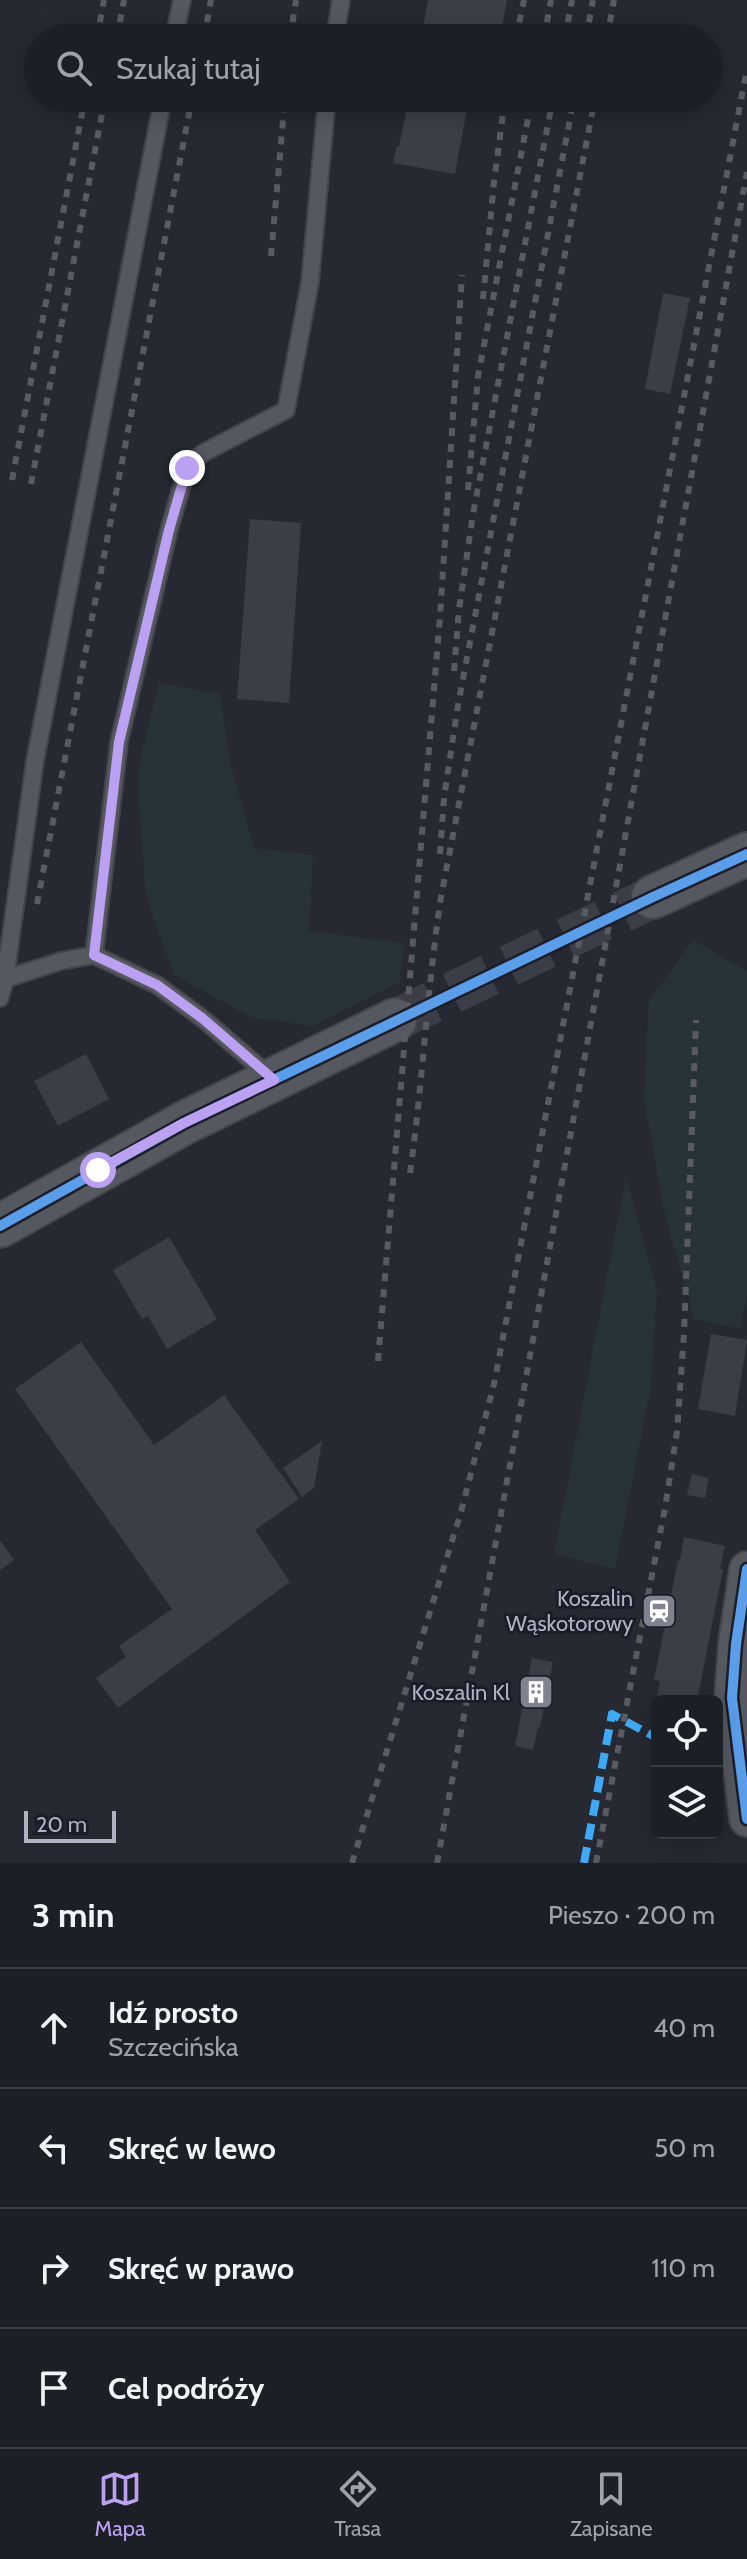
<!DOCTYPE html>
<html lang="pl">
<head>
<meta charset="utf-8">
<style>
	:root { --surface:#1c1f25; --page:#25272d; --text:#f1f3f6; --muted:#a0a2a7; --line:#3a3d42; --accent:#bca0f2 }
	body { margin:0; font-family:Cabin,sans-serif; background:var(--page); color:var(--text) }
	.controls { position:absolute; right:24px; bottom:24px; display:grid; overflow:hidden; border-radius:12px; box-shadow:0 4px 20px #0003 }
	.controls button { width:72px; height:72px; display:grid; place-items:center; padding:0; border:0; border-bottom:2px solid var(--line); background:var(--surface); color:var(--text); font:40px sans-serif }
	.scale { position:absolute; left:24px; bottom:20px; width:92px; box-sizing:border-box; padding-left:8px; border:4px solid #b0b3c2; border-top:0; font-size:22px; line-height:28px; white-space:nowrap; color:#b0b3c2; -webkit-text-stroke:6px #1b1e2a; paint-order:stroke }
	.stop { position:absolute; width:24px; height:24px; margin:-18px; border:6px solid #bca0f2; border-radius:50%; background:#fff }
	.stop.end { background:#bca0f2; border-color:#fff; box-shadow:0 2px 8px #0008 }
	.list { margin:0; padding:0; list-style:none }
	h2 { display:flex; justify-content:space-between; align-items:center; height:104px; margin:0; padding:0 32px; font-size:34px }
	h2 small { font-size:26px; font-weight:400; color:var(--muted) }
	.list li { display:grid; grid-template-columns:52px 1fr auto; gap:24px; align-items:center; box-sizing:border-box; height:120px; padding:0 32px; border-top:2px solid var(--line) }
	.list b { display:block; font-size:30px; white-space:nowrap }
	.list p { margin:0; font-size:26px; white-space:nowrap; color:var(--muted) }
	.list em { font-size:26px; font-style:normal; color:var(--muted) }
	.icon { flex:none; width:44px; height:44px; fill:none; stroke:currentColor; stroke-width:2; stroke-linecap:round; stroke-linejoin:round }
	.map { position:relative; flex:none; width:747px; height:1863px; overflow:hidden }
	.search { position:absolute; background:var(--surface); box-shadow:0 4px 20px #0003; left:24px; right:24px; top:24px; height:88px; display:flex; align-items:center; gap:20px; box-sizing:border-box; padding:0 28px; border-radius:44px; color:var(--muted); font-size:30px }
	.sheet { height:584px; background:var(--surface) }
	nav { display:flex; justify-content:space-around; align-items:center; box-sizing:border-box; height:112px; border-top:2px solid var(--line); background:var(--surface); font-size:22px; color:var(--muted) }
	nav a { display:grid; justify-items:center; gap:4px }
	nav .on { color:var(--accent) }
	.map>svg:first-child { display:block }
	.green { fill:#273338 }
	.building { fill:#3b3e46 }
	.lines { fill:none; stroke-linecap:round; stroke-linejoin:round }
	.tertiary-tunnel { stroke:#3b3e47; stroke-width:42; stroke-dasharray:42 21; stroke-linecap:butt }
	.service-casing { stroke:#42444a; stroke-width:20 }
	.minor-casing { stroke:#42444a; stroke-width:38 }
	.tertiary-casing { stroke:#42444a; stroke-width:46 }
	.service { stroke:#56585f; stroke-width:16 }
	.minor { stroke:#56585f; stroke-width:34 }
	.tertiary { stroke:#56585f; stroke-width:42 }
	.rail { stroke:#5a5b62; stroke-width:6; stroke-dasharray:8 8; stroke-linecap:butt }
	.quiet { stroke:#3fa9f5; stroke-width:8; stroke-dasharray:16 8; stroke-linecap:butt }
	.cycleway-casing { stroke:#1b1e2a; stroke-width:15 }
	.cycleway { stroke:#5a9eea; stroke-width:10 }
	.route { stroke:#bca0f2; stroke-width:10 }
	.labels { text-anchor:middle; stroke-width:6; stroke-linejoin:round; paint-order:stroke }
	.poi-label { font-size:22px; fill:#b0b3c2; stroke:#1b1e2a; text-anchor:end }
</style>
</head>
<body>
<div class="map">
<svg width="747" height="1863" viewBox="0 0 747 1863">
	<rect width="100%" height="100%" fill="#262931"/>
	<path class="green" d="M159,683L220,694L230,762L254,848L313,855L309,931L404,943L400,982L312,1026L251,1017L174,975L146,895L138,792V769Z
		M693,940L747,971V1293L741,1329L694,1319L664,1210L644,1098L649,1001Z
		M626,1177L657,1291L651,1385L615,1569L554,1554Z"/>
	<path class="building" d="M428,0H507L500,38H421Z
		M409,98H469L455,174L393,163L397,146H399Z
		M663,293L690,298L670,394L645,389Z
		M250,519L301,523L289,703L237,699Z
		M86,1054L109,1099L58,1126L34,1081Z
		M169,1237L217,1319L167,1349L148,1316L142,1319L113,1270Z
		M711,1334L747,1340L735,1416L698,1409Z
		M81,1342L154,1445L224,1395L299,1499L255,1530L290,1582L118,1708L96,1678L126,1657L119,1646L172,1609L15,1389Z
		M322,1441L314,1488L302,1497L283,1468Z
		M692,1474L709,1478L705,1498L687,1495Z
		M684,1537L725,1546L720,1569H723L697,1701H657V1725L651,1724L660,1681L654,1680L678,1560L680,1561Z
		M0,1540L14,1560L0,1570Z
		M532,1658L553,1662L540,1727H538L533,1750L515,1746Z"/>
	<g class="lines">
		<path class="tertiary-tunnel" d="M395,1020L653,897"/>
		<g class="service-casing">
			<path id="service" d="M174,38L182,0
				M335,38L341,0
				M94,955L119,742L169,530L187,468L203,453L286,410L310,282L327,98
				M5,979L35,761L163,98
				M0,998L5,979L61,961L94,955L157,985L202,1018L273,1079"/>
		</g>
		<g class="minor-casing">
			<path id="minor" d="M747,1569L736,1644L732,1698L747,1819"/>
		</g>
		<g class="tertiary-casing">
			<path id="tertiary" d="M653,897L747,854
				M0,1226L184,1123L395,1020"/>
		</g>
		<use href="#service" class="service"/>
		<use href="#minor" class="minor"/>
		<use href="#tertiary" class="tertiary"/>
		<path class="rail" d="M97,38L104,0
			M117,38L124,0
			M204,38L211,0
			M290,38L296,0
			M516,38L524,0
			M544,38L551,0
			M565,38L572,0
			M586,38L593,0
			M607,38L614,0
			M271,256L285,98
			M483,299L494,182L505,98
			M12,480L85,98
			M31,484L105,98
			M468,490L478,376L532,98
			M454,671L459,609L473,514L553,98
			M440,854L444,798L458,705L574,98
			M37,904L192,98
			M410,1173C423,1081 427,988 441,897L595,98
			M378,1361L440,617L462,275
			M352,1863L461,1512L494,1384L747,69
			M437,1863L747,172
			M596,1863L665,1508L677,1432L684,1333L696,1020"/>
		<path class="quiet" d="M584,1863L612,1714L657,1738"/>
		<g class="cycleway-casing">
			<path id="cycleway" d="M0,1226L184,1123L653,897L747,854
				M747,1569L736,1644L732,1698L747,1819"/>
		</g>
		<use href="#cycleway" class="cycleway"/>
	</g>
	<g class="lines">
		<path class="route" d="M98,1170L184,1123L274,1080L202,1018L157,985L94,955L119,742L169,530L187,468"/>
	</g>
	<defs>
		<g id="station-square" transform="scale(1.8)"><rect x="-9" y="-9" width="18" height="18" rx="4" fill="#80838f" stroke="#1b1e2a"/><path d="M-3-6H3Q5-6 5-4V2Q5 4 3 4L4.5 6H3L1.5 4h-3L-3 6H-4.5L-3 4Q-5 4-5 2V-4Q-5-6-3-6ZM-3.5-4v3h7v-3ZM-3.5 1v1.5H-2V1ZM2 1v1.5H3.5V1Z" fill="#fff"/></g>
		<g id="building-square" transform="scale(1.8)"><rect x="-9" y="-9" width="18" height="18" rx="4" fill="#80838f" stroke="#1b1e2a"/><path d="M-4-6H4V6H1V3H-1V6H-4ZM-2.5-4.3h1.7v1.8h-1.7ZM.8-4.3h1.7v1.8H.8ZM-2.5-1h1.7V.8h-1.7ZM.8-1h1.7V.8H.8Z" fill="#fff"/></g>
	</defs>
	<g fill-rule="evenodd">
		<use href="#station-square" x="659" y="1611"/>
		<use href="#building-square" x="536" y="1692"/>
	</g>
	<g class="labels">
		<g class="poi-label">
			<text x="633" y="1606">Koszalin<tspan x="633" dy="25">Wąskotorowy</tspan></text>
			<text x="510" y="1700">Koszalin Kl</text>
		</g>
	</g>
</svg>
<div class="controls">
<button><svg class="icon" aria-label="locate" viewBox="0 0 24 24"><circle cx="12" cy="12" r="6"/><path d="M12 2v4M12 18v4M2 12h4M18 12h4"/></svg></button>
<button><svg class="icon" aria-label="layers" viewBox="0 0 24 24"><path d="M12 4l9 5-9 5-9-5zM3 14l9 5 9-5"/></svg></button>
</div>
<div class="scale">20 m</div>
<div class="stop" style="left:98px;top:1170px"></div>
<div class="stop end" style="left:187px;top:468px"></div>
<div class="search"><svg class="icon" aria-label="search" viewBox="0 0 24 24"><circle cx="10" cy="10" r="6"/><path d="M15 15l6 6"/></svg>Szukaj tutaj</div>
</div>
<section class="sheet">
<h2>3 min<small>Pieszo · 200 m</small></h2>
<ul class="list">
<li><svg class="icon" aria-label="ahead" viewBox="0 0 24 24"><path d="M12 20V5M6 11l6-6 6 6"/></svg><div><b>Idź prosto</b><p>Szczecińska</p></div><em>40 m</em></li>
<li><svg class="icon" aria-label="left" viewBox="0 0 24 24"><path d="M17 20v-9H6M10 6l-5 5 5 5"/></svg><div><b>Skręć w lewo</b></div><em>50 m</em></li>
<li><svg class="icon" aria-label="right" viewBox="0 0 24 24"><path d="M7 20v-9h11M14 6l5 5-5 5"/></svg><div><b>Skręć w prawo</b></div><em>110 m</em></li>
<li><svg class="icon" aria-label="arrive" viewBox="0 0 24 24"><path d="M6 21V4h12l-3 4 3 4H6"/></svg><div><b>Cel podróży</b></div></li>
</ul>
</section>
<nav>
<a class="on"><svg class="icon" aria-label="map" viewBox="0 0 24 24"><path d="M3 6l6-2 6 2 6-2v14l-6 2-6-2-6 2zM9 4v14M15 6v14"/></svg>Mapa</a>
<a><svg class="icon" aria-label="directions" viewBox="0 0 24 24"><path d="M12 3l9 9-9 9-9-9zM9 14v-3h6M13 9l2 2-2 2"/></svg>Trasa</a>
<a><svg class="icon" aria-label="saved" viewBox="0 0 24 24"><path d="M7 4h10v16l-5-4-5 4z"/></svg>Zapisane</a>
</nav>
</body>
</html>
